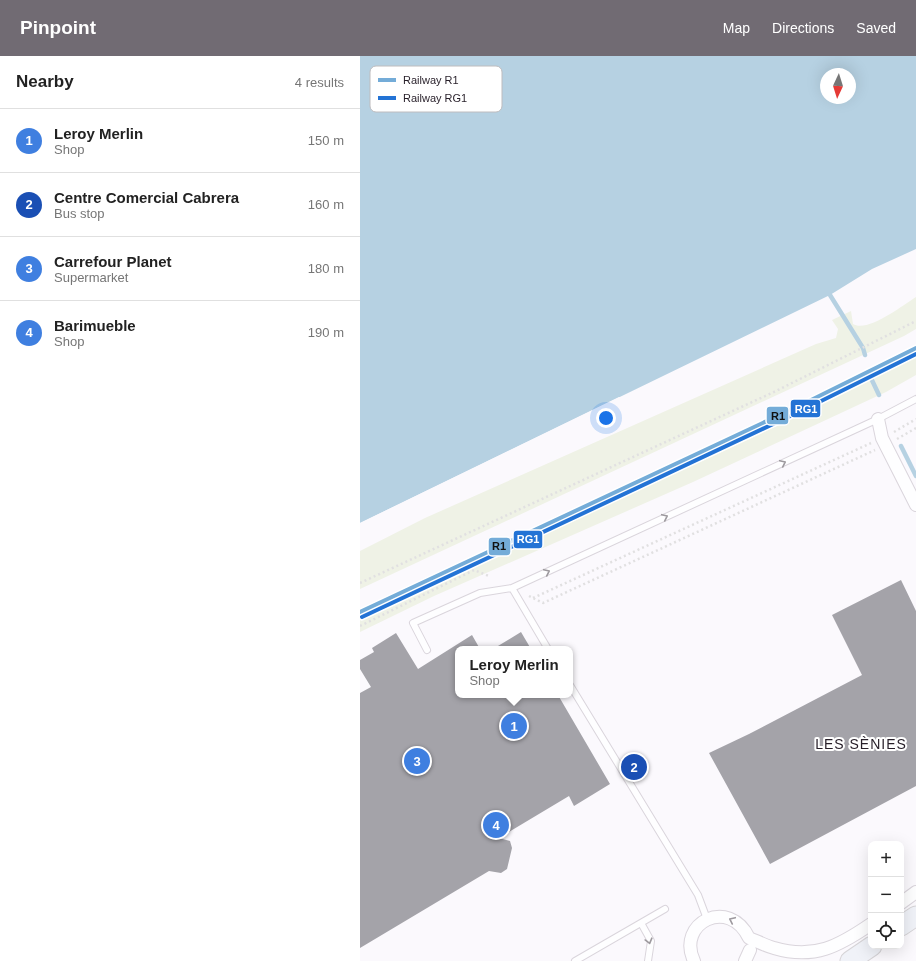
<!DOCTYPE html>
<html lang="en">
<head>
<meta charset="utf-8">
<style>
	:root { --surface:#fff; --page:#f6f6f6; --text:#222; --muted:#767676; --line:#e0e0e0; --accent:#716b73 }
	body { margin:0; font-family:Arial,sans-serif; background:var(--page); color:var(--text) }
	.controls { position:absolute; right:12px; bottom:12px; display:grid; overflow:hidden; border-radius:8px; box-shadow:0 4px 16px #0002 }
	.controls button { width:36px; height:36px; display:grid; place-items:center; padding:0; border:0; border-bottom:1px solid var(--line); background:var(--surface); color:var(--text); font:20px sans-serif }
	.compass { position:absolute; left:460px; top:12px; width:36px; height:36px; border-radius:50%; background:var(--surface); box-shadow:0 4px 16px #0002; rotate:184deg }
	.you { position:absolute; left:246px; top:362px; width:14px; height:14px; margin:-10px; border:3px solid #fff; border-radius:50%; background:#1a73e8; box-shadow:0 0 0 6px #1a73e833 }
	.badge { display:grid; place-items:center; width:26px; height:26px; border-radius:50%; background:var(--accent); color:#fff; font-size:13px; font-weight:700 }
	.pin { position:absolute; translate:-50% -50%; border:2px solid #fff; box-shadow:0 1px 4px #0006 }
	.popup { position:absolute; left:95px; top:590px; width:118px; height:52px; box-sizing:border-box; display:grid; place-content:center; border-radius:8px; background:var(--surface); filter:drop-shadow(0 1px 3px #0005); font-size:13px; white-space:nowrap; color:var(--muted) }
	.popup b { font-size:15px; color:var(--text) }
	.popup::after { content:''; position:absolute; left:50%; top:100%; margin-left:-8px; border:8px solid transparent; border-top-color:var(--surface) }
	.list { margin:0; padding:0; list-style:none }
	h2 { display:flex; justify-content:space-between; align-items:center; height:52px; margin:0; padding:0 16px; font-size:17px }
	h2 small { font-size:13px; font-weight:400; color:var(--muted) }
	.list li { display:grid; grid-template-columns:26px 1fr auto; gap:12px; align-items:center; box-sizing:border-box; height:64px; padding:0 16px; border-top:1px solid var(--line) }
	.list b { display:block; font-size:15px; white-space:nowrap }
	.list p { margin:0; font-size:13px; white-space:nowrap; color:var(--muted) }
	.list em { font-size:13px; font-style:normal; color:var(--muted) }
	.icon { flex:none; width:22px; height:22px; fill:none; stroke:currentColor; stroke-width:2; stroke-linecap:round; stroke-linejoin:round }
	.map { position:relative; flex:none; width:556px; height:905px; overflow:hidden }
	header { display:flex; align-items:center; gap:24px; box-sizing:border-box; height:56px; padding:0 20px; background:var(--accent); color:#fff }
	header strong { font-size:19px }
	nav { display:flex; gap:22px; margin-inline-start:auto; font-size:14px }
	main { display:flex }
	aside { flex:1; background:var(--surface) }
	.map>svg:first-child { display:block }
	.green { fill:#eff2e6 }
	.water { fill:#b6d1e2; fill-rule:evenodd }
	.pier { fill:#fbf9fd }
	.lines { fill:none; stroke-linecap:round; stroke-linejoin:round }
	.stream { stroke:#b6d1e2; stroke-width:4.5 }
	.building { fill:#a4a3a9 }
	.lane-casing { stroke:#dad5dc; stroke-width:8 }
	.street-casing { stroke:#dad5dc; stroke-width:14 }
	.primary-casing { stroke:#d6d4d7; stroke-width:21 }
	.path { stroke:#e1e0e1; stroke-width:2.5; stroke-dasharray:2 3; stroke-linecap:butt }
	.lane { stroke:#fefeff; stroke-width:6 }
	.street { stroke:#fefeff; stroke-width:12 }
	.primary { stroke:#f0f2f8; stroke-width:19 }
	.rail-1-casing { stroke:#fff; stroke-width:7 }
	.rail-2-casing { stroke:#fff; stroke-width:7 }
	.rail-1 { stroke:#74acd8; stroke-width:4 }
	.rail-2 { stroke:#2373d5; stroke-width:4 }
	.oneway { stroke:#9d999e }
	.labels { text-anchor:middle; stroke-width:4; stroke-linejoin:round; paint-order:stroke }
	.neighbourhood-label { font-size:14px; letter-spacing:1px; fill:#261e28; stroke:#fff }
	.key { fill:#fff; stroke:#bebcbe; stroke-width:1 }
	.key-label { font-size:11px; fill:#261e28 }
	.line-badge { stroke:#fff; stroke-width:1.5 }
	.badge-label { font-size:11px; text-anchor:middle; font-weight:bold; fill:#fff }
	.pale-badge-label { font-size:11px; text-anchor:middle; font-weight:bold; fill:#111 }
</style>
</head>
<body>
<header>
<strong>Pinpoint</strong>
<nav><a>Map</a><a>Directions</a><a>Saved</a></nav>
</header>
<main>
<aside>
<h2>Nearby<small>4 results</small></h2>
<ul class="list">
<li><span class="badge" style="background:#3f7fe0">1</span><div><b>Leroy Merlin</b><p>Shop</p></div><em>150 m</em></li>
<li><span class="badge" style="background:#1a4fb4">2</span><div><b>Centre Comercial Cabrera</b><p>Bus stop</p></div><em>160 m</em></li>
<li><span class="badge" style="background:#3f7fe0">3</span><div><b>Carrefour Planet</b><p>Supermarket</p></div><em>180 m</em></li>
<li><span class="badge" style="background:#3f7fe0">4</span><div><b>Barimueble</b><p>Shop</p></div><em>190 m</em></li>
</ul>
</aside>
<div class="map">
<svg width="556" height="905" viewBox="0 0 556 905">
	<rect width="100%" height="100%" fill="#fbf9fd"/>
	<path class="green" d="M556,241V273L544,280L0,533V495L65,462L456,288L476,282L478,273L472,264L491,255L493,268C507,277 542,250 556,241Z
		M556,299V319L526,336L333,426L74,540L0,576V564C147,492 298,427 446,356C483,338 519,318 556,299Z"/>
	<path class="water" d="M0,0H556V193L512,213L470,239L0,467ZM466,18H490V42H466Z"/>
	<path class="pier" d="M259,341H264L0,469V467Z"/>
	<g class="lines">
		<path class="stream" d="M470,239L503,292L505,299
			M510,320L519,339
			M541,390L556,420"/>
	</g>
	<path class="building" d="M541,524L556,555V730L410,808L349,697L389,678L502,619L472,559Z
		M161,576L171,593H133Z
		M36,577L58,613L112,579L120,593H98V639H198L250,728L214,750L209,740L139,782L150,785L152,792L147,813L141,817L129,815L0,892V637L11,631L0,613V604L14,596L12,592Z"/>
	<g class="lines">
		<g class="lane-casing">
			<path id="lane" d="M152,532L188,593
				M67,594L53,567L120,537L152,532L518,363L556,343
				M210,629L338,839L347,863
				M281,867L291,885L288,905
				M215,905L305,853"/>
		</g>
		<g class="street-casing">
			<path id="street" d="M518,363L522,382L556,449
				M541,847L556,836
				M334,905C316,867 369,840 389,882C397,885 406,890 414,892C454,904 479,890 511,868
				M385,905L390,894"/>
		</g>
		<g class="primary-casing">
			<path id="primary" d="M541,870L556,860
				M490,905L512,890"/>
		</g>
		<path class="path" d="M534,376L556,363
			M537,383L556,372
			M0,527L416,335L556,265
			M169,540L183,547L515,394
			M173,542L511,387
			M0,570L114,514L129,520"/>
		<use href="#lane" class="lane"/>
		<use href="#street" class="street"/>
		<use href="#primary" class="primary"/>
		<g class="rail-1-casing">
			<path id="rail-1" d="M0,556L441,349L556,292"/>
		</g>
		<g class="rail-2-casing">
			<path id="rail-2" d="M2,561L443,354L556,298"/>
		</g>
		<use href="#rail-1" class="rail-1"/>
		<use href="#rail-2" class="rail-2"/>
	</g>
	<defs><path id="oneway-chevron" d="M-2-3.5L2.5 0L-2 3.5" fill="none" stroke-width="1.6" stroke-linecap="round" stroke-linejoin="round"/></defs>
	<g class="oneway">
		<use href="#oneway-chevron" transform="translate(423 407) rotate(-25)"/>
		<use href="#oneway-chevron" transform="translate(305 461) rotate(-25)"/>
		<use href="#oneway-chevron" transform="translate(187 516) rotate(-25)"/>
		<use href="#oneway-chevron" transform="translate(372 864) rotate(-155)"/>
		<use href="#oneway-chevron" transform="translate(289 885) rotate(75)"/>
	</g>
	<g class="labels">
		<g class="neighbourhood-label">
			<text x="501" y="693">LES SÈNIES</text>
		</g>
	</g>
	<rect x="10" y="10" width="132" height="46" rx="6" class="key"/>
	<rect x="18" y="22" width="18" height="4" fill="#74acd8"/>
	<rect x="18" y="40" width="18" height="4" fill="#2373d5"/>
	<g class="key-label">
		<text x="43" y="28">Railway R1</text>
		<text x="43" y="46">Railway RG1</text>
	</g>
	<g class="line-badge">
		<rect x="430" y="343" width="31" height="19" rx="4" fill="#2373d5"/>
		<rect x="406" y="350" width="23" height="19" rx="4" fill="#74acd8"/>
		<rect x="153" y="474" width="30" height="19" rx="4" fill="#2373d5"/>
		<rect x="128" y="481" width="23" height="19" rx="4" fill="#74acd8"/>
	</g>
	<g class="badge-label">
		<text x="446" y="357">RG1</text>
		<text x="168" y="487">RG1</text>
	</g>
	<g class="pale-badge-label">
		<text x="418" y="364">R1</text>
		<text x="139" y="494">R1</text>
	</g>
</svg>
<div class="controls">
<button>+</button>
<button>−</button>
<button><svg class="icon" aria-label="locate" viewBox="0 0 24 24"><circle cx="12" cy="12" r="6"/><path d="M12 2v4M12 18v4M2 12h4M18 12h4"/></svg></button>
</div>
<svg class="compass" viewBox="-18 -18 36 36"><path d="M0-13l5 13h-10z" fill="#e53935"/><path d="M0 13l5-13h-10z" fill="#767676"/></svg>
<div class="you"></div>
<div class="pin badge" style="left:154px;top:670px;background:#3f7fe0">1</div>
<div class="popup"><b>Leroy Merlin</b>Shop</div>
<div class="pin badge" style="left:274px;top:711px;background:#1a4fb4">2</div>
<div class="pin badge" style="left:57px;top:705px;background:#3f7fe0">3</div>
<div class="pin badge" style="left:136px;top:769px;background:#3f7fe0">4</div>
</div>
</main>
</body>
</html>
